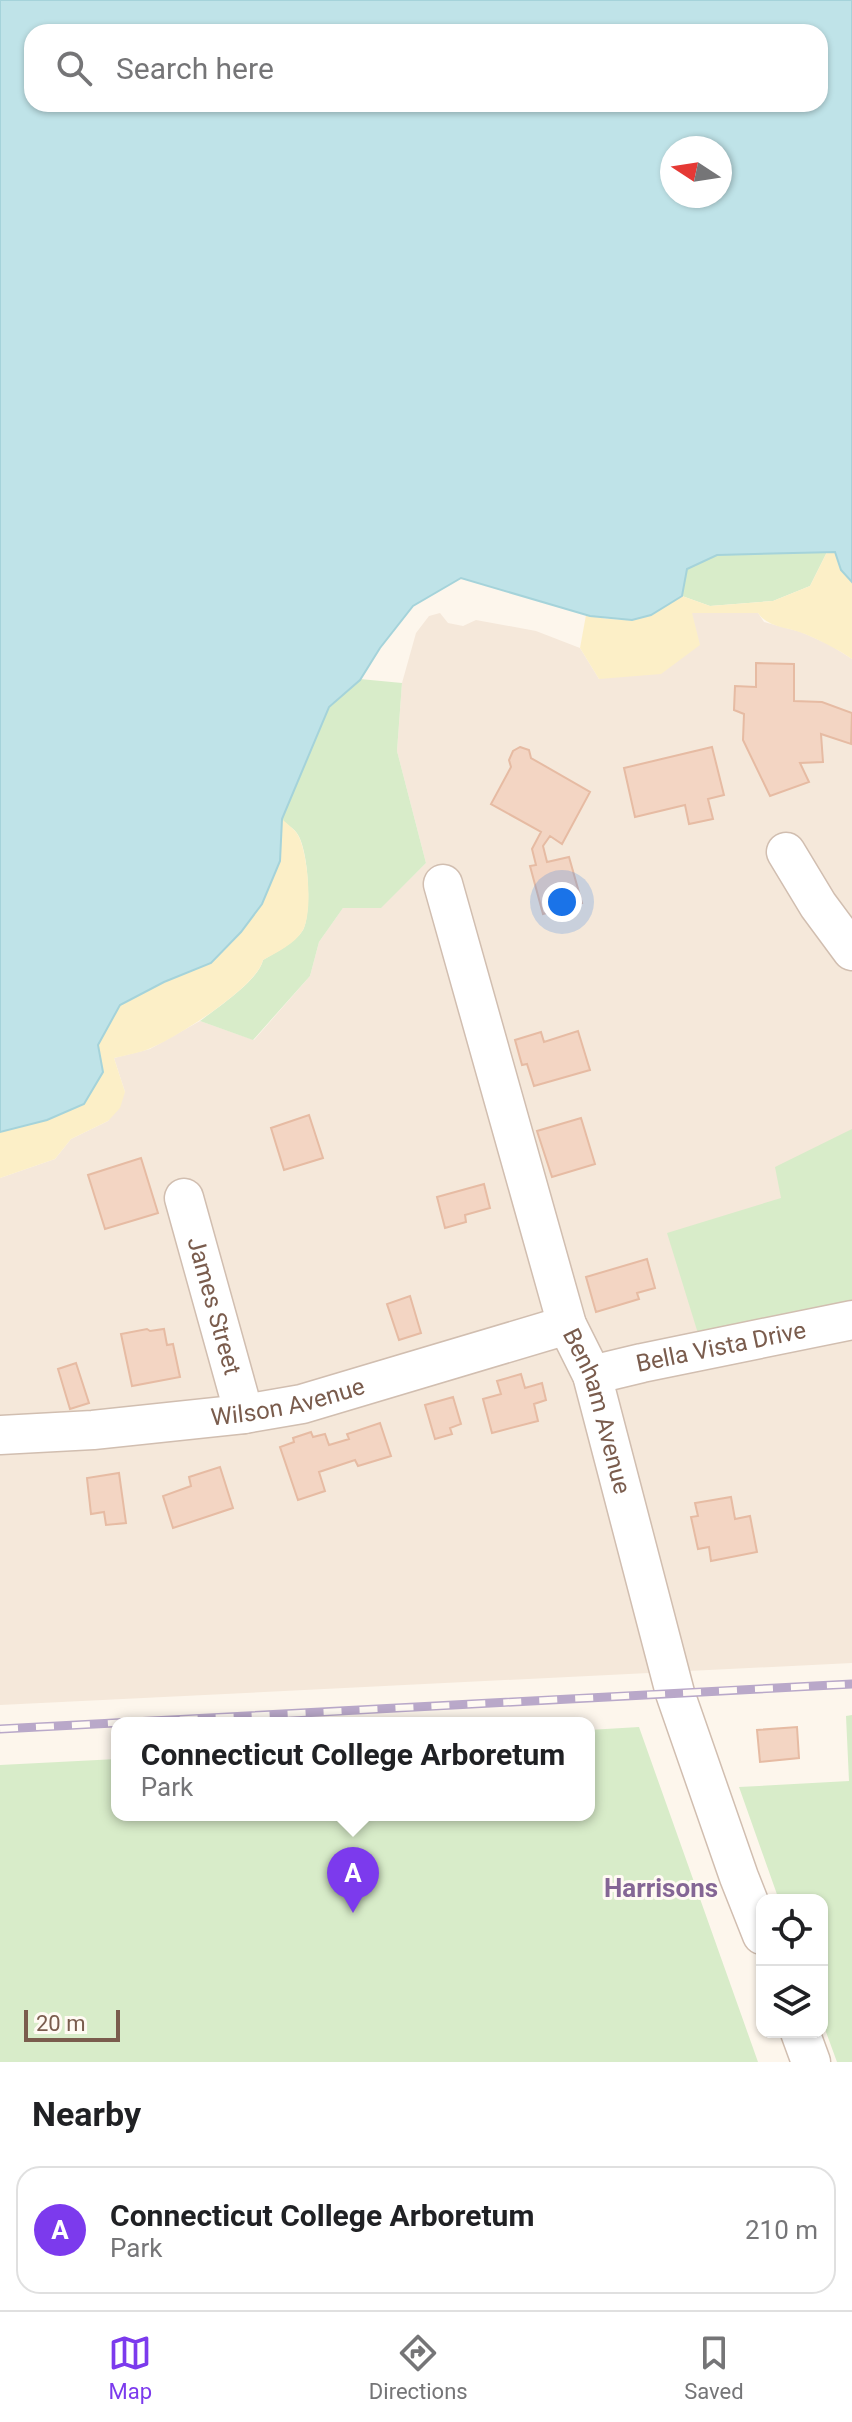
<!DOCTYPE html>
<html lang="en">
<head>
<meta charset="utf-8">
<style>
	:root { --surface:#fff; --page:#f6f6f6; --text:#202124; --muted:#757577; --line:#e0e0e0; --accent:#7c3aed }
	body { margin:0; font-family:Roboto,sans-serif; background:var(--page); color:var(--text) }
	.controls { position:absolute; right:24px; bottom:24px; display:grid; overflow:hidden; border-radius:16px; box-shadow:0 2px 6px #0004 }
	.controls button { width:72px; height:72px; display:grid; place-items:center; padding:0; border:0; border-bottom:2px solid var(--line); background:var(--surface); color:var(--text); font:40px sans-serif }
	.compass { position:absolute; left:660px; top:136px; width:72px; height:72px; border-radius:50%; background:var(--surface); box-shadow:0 2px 6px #0004; rotate:282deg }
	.scale { position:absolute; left:24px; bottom:20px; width:96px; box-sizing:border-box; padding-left:8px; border:4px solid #7a5c4d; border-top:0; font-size:22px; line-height:28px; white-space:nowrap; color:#7a5c4d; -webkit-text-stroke:6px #fffaf3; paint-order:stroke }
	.you { position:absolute; left:562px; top:902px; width:28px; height:28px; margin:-20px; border:6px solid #fff; border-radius:50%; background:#1a73e8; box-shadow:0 0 0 12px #1a73e833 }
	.badge { display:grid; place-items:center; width:52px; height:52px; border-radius:50%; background:var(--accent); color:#fff; font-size:26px; font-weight:700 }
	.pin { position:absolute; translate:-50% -66px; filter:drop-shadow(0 2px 4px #0008) }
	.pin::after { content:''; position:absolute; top:42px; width:28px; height:24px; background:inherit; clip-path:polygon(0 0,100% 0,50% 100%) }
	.popup { position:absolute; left:111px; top:1717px; width:484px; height:104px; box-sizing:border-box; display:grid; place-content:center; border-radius:16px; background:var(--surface); filter:drop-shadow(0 2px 6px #0005); font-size:26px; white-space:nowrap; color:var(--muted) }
	.popup b { font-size:30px; color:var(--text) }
	.popup::after { content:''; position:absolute; left:50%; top:100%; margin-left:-16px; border:16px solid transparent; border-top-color:var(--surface) }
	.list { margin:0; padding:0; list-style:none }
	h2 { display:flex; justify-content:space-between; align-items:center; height:104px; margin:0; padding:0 32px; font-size:34px }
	h2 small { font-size:26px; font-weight:400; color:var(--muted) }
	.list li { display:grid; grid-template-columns:52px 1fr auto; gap:24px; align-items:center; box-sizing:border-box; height:128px; margin:0 16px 16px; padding:0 16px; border:2px solid var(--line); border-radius:24px }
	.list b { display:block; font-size:30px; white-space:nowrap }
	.list p { margin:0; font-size:26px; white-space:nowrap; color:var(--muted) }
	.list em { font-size:26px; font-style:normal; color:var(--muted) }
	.icon { flex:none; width:44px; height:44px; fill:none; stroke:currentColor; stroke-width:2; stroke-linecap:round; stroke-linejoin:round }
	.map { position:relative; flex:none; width:852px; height:2062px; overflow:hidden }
	.search { position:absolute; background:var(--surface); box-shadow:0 2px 6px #0004; left:24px; right:24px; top:24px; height:88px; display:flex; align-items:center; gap:20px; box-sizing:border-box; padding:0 28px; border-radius:24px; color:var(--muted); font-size:30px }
	.sheet { height:248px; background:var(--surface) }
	nav { display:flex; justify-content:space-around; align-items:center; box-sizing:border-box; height:112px; border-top:2px solid var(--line); background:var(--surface); font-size:22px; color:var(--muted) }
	nav a { display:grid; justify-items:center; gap:4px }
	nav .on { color:var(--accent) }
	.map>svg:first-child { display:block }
	.residential { fill:#f5e8da }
	.green { fill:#d8ecc9 }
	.sand { fill:#fcefc7 }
	.water { fill:#bfe3e8; stroke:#a5d3da; stroke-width:2; fill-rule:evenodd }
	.building { fill:#f3d5c3; stroke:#e6bba3; stroke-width:2 }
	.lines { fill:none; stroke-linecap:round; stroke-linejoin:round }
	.street-casing { stroke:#d1beb0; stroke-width:41 }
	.street { stroke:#fff; stroke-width:38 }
	.rail-casing { stroke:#b9a8c9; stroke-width:9 }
	.rail { stroke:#fffaf3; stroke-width:6; stroke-dasharray:18; stroke-linecap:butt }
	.labels { text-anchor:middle; stroke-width:6; stroke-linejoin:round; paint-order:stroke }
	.street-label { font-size:24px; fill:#7a5c4d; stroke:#fffaf3 }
	.neighbourhood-label { font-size:26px; font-weight:bold; fill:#846695; stroke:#fffaf3 }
</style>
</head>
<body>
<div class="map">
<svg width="852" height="2062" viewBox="0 0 852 2062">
	<rect width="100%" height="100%" fill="#fdf6ec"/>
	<path class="residential" d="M440,613L448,623L463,626L476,620L536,631L580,648L599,679L691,613H758L764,622L801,632L830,645L852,659V1663L0,1705V1178L55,1159L71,1139L108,1121L125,1092L114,1058L150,1049L200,1021L254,1040L310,976L319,942L343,908L381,907L426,863L397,751L402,683L416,633L429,616Z"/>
	<path class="green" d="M827,552L810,586L773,601L710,606L682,596L687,569L717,555Z
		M461,578L413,606L380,648L360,679L402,683L397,751L426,863L381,908H343L319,942L310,976L253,1040L200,1021C217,1008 259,980 263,960C276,952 295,943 303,930C312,913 309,847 296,832C293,828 286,824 282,820L245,694Z
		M852,1129V1305L700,1340L667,1233L781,1198L775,1167Z
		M852,1715V2062H837L822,2021V1900H779L739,1787L849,1781L846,1716Z
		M639,1727L758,2062H0V1765L117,1759V1815H589V1730Z"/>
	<path class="sand" d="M827,552H835L841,570L852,582V659C837,649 822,641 805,634C789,627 768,628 758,613H692L700,645L661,674L599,679L580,648L586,615C631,625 645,619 682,596L710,606L773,601L810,586Z
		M282,819C288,825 296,830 299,837C308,856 313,911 303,930C295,944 277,952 263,960C257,987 177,1037 151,1048C140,1053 126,1055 114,1058L125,1092L120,1108L108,1121L71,1139L55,1159L0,1178V1132L17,1126L103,1072L98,1045L120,1005L164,982L211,963L241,932L262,904L280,861Z"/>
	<path class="water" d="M0,0H852V582L841,570L835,552L717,555L687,569L682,596L651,615L632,620L590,616L461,578L413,606L380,648L360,680L329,707L282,819L280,861L262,904L241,932L211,963L164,982L120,1005L98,1045L103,1072L84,1104L47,1120L0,1132ZM32,32H820V104H32ZM672,148H720V196H672Z"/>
	<path class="building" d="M756,663L794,664V701L822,702L852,713L851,744L821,734L823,762L800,763L809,782L770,796L743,740L744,714L734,710L735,686L756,687Z
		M520,747L529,750L531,758L590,792L562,844L550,836L543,846L547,862L569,857L582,903L543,914L530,866L536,865L532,849L541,832L491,804L511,767L509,760L513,751Z
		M712,747L724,795L708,799L713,819L689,824L685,805L635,817L624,768Z
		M578,1031L590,1070L534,1086L527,1064L522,1065L515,1040L541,1032L544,1042Z
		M309,1115L323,1158L284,1170L271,1128Z
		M581,1118L595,1164L552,1177L537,1131Z
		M141,1158L158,1213L105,1229L88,1175Z
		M484,1184L490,1208L465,1215L466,1222L445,1228L437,1197Z
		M647,1259L655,1288L637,1293L639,1299L596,1312L586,1277Z
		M410,1296L421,1333L399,1340L387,1304Z
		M147,1329L150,1331L164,1329L167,1345L173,1344L180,1377L132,1386L121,1334Z
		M76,1363L89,1403L70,1409L58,1369Z
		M521,1374L525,1388L542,1383L546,1400L534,1404L538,1421L492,1433L483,1399L501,1394L497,1381Z
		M453,1397L461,1424L450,1428L452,1434L435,1439L425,1405Z
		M380,1423L391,1456L358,1466L355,1460L319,1472L325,1491L298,1500L280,1447L294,1442L293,1438L311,1432L313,1437L325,1434L329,1445L349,1439L347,1434Z
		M220,1467L233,1508L173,1528L163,1496L191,1486L189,1477Z
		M119,1473L126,1523L106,1525L104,1512L91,1514L87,1478Z
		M731,1497L735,1519L750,1516L757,1552L711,1561L709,1547L698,1549L691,1517L698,1516L695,1503Z
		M797,1727L799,1758L760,1762L757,1730Z"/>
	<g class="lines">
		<g class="street-casing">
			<g id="street">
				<path d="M786,852L818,905L852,951"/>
				<path id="s1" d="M443,884L567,1325L592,1375L675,1693L739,1877L762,1935"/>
				<path id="s2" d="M184,1198L244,1414"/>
				<path id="s3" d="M592,1375L642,1363L852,1320"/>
				<path id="s4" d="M0,1435L93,1430L244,1414L302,1404L567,1325"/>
				<path d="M800,2032L811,2062"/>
			</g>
		</g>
		<use href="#street" class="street"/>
		<g class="rail-casing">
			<path id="rail" d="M0,1729L852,1684"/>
		</g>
		<use href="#rail" class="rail"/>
	</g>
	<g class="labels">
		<g class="street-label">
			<text dy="8" stroke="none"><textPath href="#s2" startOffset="112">James Street</textPath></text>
			<text dy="8" stroke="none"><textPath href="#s3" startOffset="132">Bella Vista Drive</textPath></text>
			<text dy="8" stroke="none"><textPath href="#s4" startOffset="290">Wilson Avenue</textPath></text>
			<text dy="8" stroke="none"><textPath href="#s1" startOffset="550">Benham Avenue</textPath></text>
		</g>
		<g class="neighbourhood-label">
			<text x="661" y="1897">Harrisons</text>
		</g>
	</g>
</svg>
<div class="controls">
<button><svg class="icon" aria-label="locate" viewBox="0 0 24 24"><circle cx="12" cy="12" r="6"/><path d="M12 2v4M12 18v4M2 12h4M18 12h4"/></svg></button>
<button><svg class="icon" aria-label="layers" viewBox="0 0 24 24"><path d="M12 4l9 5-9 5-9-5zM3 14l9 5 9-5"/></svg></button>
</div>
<svg class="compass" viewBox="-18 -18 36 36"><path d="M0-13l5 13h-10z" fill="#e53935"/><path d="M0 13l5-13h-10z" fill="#757577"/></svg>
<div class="scale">20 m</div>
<div class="you"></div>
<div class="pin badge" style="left:353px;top:1913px">A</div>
<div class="popup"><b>Connecticut College Arboretum</b>Park</div>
<div class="search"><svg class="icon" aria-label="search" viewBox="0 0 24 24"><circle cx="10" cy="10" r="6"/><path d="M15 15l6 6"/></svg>Search here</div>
</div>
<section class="sheet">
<h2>Nearby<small></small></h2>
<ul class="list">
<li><span class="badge">A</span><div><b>Connecticut College Arboretum</b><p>Park</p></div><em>210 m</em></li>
</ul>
</section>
<nav>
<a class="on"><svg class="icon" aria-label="map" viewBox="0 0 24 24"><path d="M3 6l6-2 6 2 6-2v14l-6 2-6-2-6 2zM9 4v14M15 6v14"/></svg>Map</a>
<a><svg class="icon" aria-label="directions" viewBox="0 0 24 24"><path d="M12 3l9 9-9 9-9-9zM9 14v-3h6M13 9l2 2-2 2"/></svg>Directions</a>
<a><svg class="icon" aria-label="saved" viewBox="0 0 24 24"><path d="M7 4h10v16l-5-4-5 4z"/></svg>Saved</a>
</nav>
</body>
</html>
